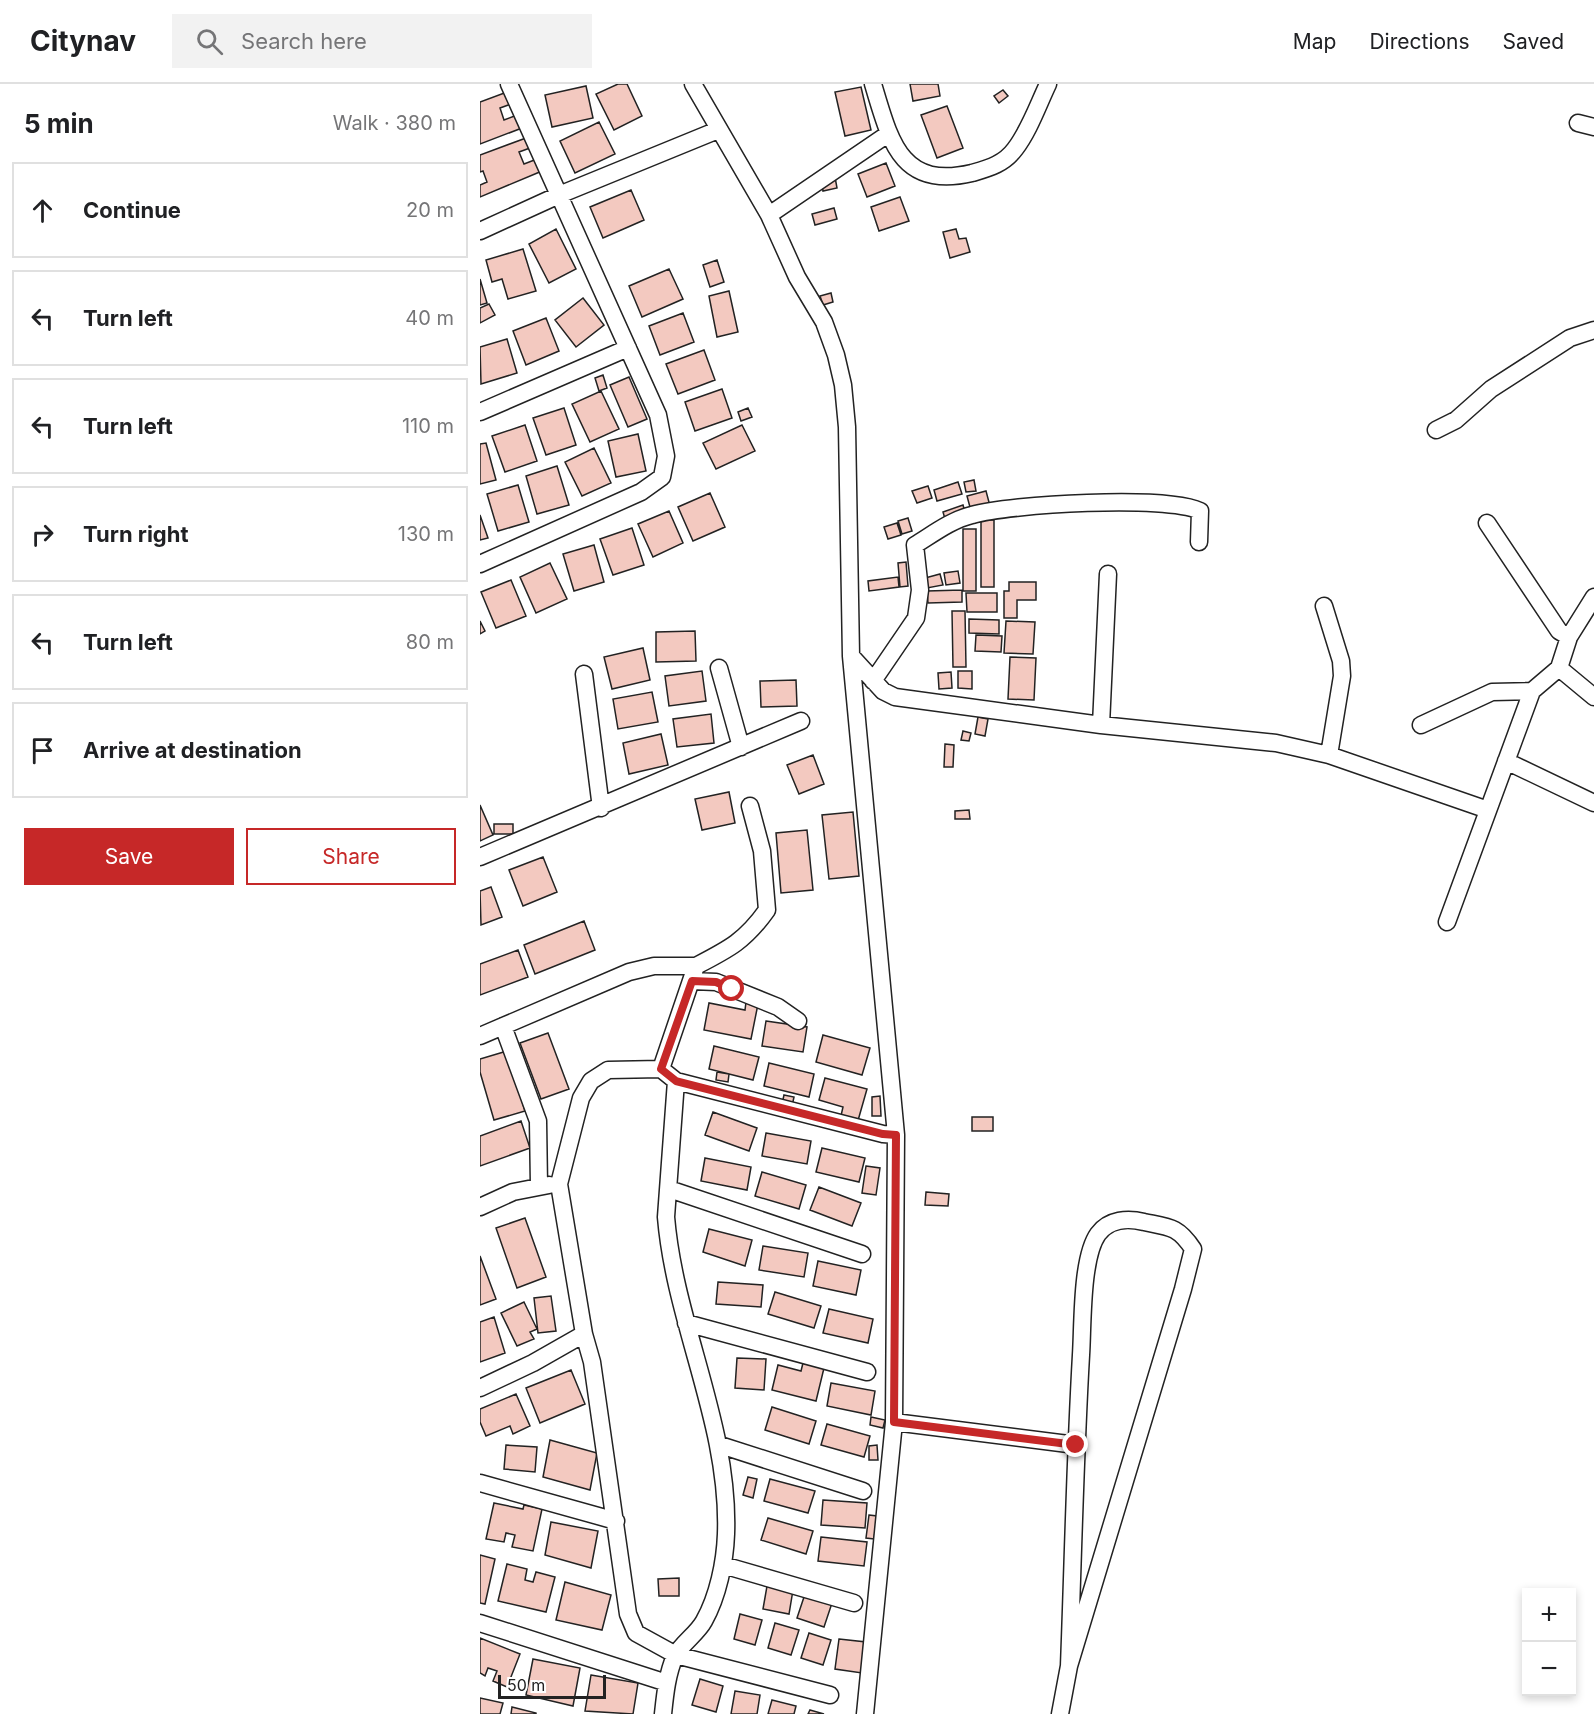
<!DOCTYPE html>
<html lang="en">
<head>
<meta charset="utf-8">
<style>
	:root { --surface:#fff; --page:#f2f2f2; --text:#202124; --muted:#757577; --line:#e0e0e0; --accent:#c62828 }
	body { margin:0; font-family:Inter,sans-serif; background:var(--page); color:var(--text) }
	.controls { position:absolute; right:18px; bottom:18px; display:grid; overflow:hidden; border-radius:0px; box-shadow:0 3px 9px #0003 }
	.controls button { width:54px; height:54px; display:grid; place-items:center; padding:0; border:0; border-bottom:2px solid var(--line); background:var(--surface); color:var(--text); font:30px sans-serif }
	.scale { position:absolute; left:18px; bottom:15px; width:108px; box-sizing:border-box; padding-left:6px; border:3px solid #222; border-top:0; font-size:16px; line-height:21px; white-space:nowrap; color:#222; -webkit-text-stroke:4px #fff; paint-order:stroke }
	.stop { position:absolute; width:18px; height:18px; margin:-14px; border:4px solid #c62828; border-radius:50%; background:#fff }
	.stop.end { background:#c62828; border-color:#fff; box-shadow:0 2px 6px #0008 }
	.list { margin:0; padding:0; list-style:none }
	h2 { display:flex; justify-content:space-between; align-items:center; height:78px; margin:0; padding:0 24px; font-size:26px }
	h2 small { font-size:20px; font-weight:400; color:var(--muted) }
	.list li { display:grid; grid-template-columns:39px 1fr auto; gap:18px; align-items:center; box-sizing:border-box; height:96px; margin:0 12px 12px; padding:0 12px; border:2px solid var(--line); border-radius:0px }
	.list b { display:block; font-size:22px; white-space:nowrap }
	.list em { font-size:20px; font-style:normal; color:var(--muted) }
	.actions { display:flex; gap:12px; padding:18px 24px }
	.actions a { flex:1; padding:14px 0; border:2px solid var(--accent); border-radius:0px; text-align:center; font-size:21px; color:var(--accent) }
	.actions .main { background:var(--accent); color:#fff }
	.icon { flex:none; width:33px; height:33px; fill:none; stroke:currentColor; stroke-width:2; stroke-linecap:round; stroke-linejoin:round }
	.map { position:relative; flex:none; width:1114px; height:1630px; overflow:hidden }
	header { display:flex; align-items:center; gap:36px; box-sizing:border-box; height:84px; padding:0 30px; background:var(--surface); border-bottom:2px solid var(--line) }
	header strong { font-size:28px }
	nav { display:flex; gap:33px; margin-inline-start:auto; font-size:21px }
	.search { width:420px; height:54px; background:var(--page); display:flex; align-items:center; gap:15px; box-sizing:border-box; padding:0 21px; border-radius:0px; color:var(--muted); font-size:22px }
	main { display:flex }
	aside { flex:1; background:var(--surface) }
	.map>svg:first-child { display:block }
	.building { fill:#f3c9c0; stroke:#222; stroke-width:1.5 }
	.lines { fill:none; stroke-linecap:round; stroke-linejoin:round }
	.minor-casing { stroke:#222; stroke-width:19 }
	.minor { stroke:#fff; stroke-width:16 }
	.route { stroke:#c62828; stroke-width:8 }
</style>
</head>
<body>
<header>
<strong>Citynav</strong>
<div class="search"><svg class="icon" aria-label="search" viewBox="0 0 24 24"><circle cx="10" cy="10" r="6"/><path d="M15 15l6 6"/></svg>Search here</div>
<nav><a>Map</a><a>Directions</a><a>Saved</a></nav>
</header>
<main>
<aside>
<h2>5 min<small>Walk · 380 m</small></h2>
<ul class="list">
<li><svg class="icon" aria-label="ahead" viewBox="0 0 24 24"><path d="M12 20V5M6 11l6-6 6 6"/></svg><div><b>Continue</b></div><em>20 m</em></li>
<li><svg class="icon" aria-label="left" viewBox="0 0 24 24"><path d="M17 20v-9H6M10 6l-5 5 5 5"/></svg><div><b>Turn left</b></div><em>40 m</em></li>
<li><svg class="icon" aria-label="left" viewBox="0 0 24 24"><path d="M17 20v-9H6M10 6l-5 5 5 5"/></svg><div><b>Turn left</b></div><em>110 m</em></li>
<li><svg class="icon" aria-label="right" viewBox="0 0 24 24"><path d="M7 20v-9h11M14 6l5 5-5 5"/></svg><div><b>Turn right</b></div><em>130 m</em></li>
<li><svg class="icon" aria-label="left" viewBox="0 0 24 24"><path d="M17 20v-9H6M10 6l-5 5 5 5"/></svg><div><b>Turn left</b></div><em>80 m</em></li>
<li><svg class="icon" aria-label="arrive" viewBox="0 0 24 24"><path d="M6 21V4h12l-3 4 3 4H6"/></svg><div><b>Arrive at destination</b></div></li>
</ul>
<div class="actions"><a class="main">Save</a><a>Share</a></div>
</aside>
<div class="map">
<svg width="1114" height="1630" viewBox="0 0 1114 1630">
	<rect width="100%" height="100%" fill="#fff"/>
	<path class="building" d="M138,0H147L162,32L134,46L116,10Z
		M430,0H458L460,12L433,17Z
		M106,2L113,34L72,43L65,11Z
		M381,3L391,46L365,52L355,8Z
		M523,6L528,12L519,19L514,12Z
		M27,8L31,20L20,24L24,36L37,31L42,44L0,60V18Z
		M467,22L483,64L457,74L441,31Z
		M119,38L135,70L95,89L80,57Z
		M46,54L50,64L39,68L44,80L57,75L62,87L0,113V101L7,98L3,87L0,88V71Z
		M406,79L415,102L387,113L378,90Z
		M355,93L357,104L343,107L341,96Z
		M151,106L164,136L123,154L110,123Z
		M420,113L429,137L399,147L391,123Z
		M354,124L357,135L335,141L332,130Z
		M76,145L96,185L69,199L49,160Z
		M476,145L479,155L486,154L490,168L470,174L463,148Z
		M43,165L56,207L28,215L22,195L12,198L6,176Z
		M237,176L244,198L230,203L223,181Z
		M189,185L203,215L162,233L149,202Z
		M0,195L7,219L0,221Z
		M249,207L258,248L237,253L229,212Z
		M351,209L353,218L343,221L340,212Z
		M103,214L124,241L96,263L75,236Z
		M9,220L15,231L0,239V224Z
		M203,229L214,258L180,271L169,242Z
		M66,234L79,267L46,281L33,247Z
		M27,255L37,289L1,300L0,263Z
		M224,266L235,296L198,310L186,280Z
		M123,291L127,304L119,307L115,294Z
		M149,293L167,335L148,343L130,301Z
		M242,305L252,334L215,347L205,318Z
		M121,307L139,345L110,358L92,320Z
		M84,324L96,361L66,371L53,334Z
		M268,324L272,333L261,337L258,328Z
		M45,341L57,377L25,388L12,352Z
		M262,341L275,367L236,385L223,359Z
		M158,350L166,387L136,393L128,357Z
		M6,359L16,396L0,400V360Z
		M114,364L131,399L102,412L85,378Z
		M77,382L89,421L57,430L46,392Z
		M494,396L496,407L486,408L484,398Z
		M478,398L482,410L457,417L454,406Z
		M38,401L49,438L18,447L7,410Z
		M448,402L452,414L437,419L432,407Z
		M506,407L510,422L491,427L487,412Z
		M230,409L245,443L213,457L198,423Z
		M483,421L485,428L465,435L463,428Z
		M189,427L203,459L173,473L158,440Z
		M0,431L8,454L0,456Z
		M428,434L432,447L422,450L418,437Z
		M501,436H514V503H501Z
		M417,439L421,451L408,455L404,443Z
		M152,444L164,481L133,491L120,455Z
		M483,445H496V507H483Z
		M114,461L124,498L94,507L83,470Z
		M426,478L428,502L420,503L418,479Z
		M70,479L87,515L56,529L40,493Z
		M478,487L480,499L466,501L464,489Z
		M460,490L463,501L447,504L445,494Z
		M418,493L419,503L389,507L388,497Z
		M31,496L46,532L16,544L1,508Z
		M529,498H556V516H537V534H524V507H529Z
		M482,506V518L448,519L447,507Z
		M486,509H517V528H487Z
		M472,527H485L486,583H473Z
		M489,535L519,536V550L489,549Z
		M0,537L5,547L0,550Z
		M526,537L555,538L553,570L524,569Z
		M215,547L216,577L176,578V548Z
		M496,551L522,552L521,568L495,567Z
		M163,564L170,596L132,605L124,573Z
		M530,573L556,574L554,616L528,615Z
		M222,587L226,617L189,622L185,592Z
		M478,587H492V605L478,604Z
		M471,588L472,604L459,605L458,589Z
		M316,596L317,622L281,623L280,597Z
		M172,608L178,638L138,645L133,615Z
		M231,630L234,659L197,663L193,635Z
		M498,633L508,635L505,652L495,650Z
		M483,647L491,649L489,657L481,656Z
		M181,650L188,681L149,690L143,659Z
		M465,660L474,661L473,683H464Z
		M333,671L344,700L319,710L307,681Z
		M249,708L255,739L222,746L215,715Z
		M0,721L13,751L0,757Z
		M489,726L490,735H475V727Z
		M373,728L379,792L349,795L342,731Z
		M14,740H33V750H14Z
		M327,746L333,806L301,809L296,749Z
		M63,773L77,808L43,822L29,786Z
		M11,803L22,833L1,841L0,807Z
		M104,837L115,866L55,890L44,861Z
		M38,866L48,893L0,911V880Z
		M266,918L278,920L271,955L224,946L229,919L265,926Z
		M286,937L327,943L323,968L282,962Z
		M68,949L89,1005L61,1015L40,959Z
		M343,951L390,964L382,991L336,978Z
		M234,962L279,973L273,996L229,985Z
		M27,967L45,1027L14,1036L0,988V975Z
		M289,979L334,990L329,1013L284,1002Z
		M237,988L249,990L248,998L236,996Z
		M345,994L387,1005L377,1040L360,1036L363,1023L339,1016Z
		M304,1011L314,1013L312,1022L302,1020Z
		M400,1012L401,1032H392V1013Z
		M233,1028L277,1044L269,1067L225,1051Z
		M492,1033H513V1047H492Z
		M41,1037L50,1064L0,1082V1052Z
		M286,1049L331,1057L327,1080L282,1072Z
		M342,1064L385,1074L379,1098L336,1088Z
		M225,1074L271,1083L267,1106L221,1097Z
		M386,1082L400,1084L396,1111L382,1109Z
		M282,1088L326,1101L319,1125L275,1112Z
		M339,1103L381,1119L372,1142L330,1126Z
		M446,1108L469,1110L468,1122L445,1121Z
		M45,1134L66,1193L37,1204L16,1144Z
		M229,1145L272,1156L265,1182L223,1168Z
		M283,1162L328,1169L324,1193L279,1186Z
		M0,1172L16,1215L0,1221Z
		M338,1177L381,1186L376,1211L333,1202Z
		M238,1198L283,1201L281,1223L236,1220Z
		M295,1208L341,1222L334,1244L288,1230Z
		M71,1212L76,1247L58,1249L54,1214Z
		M44,1218L57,1245L50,1248L54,1255L37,1262L21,1229Z
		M349,1225L393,1235L388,1259L343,1249Z
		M14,1233L25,1269L0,1278V1238Z
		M257,1274L286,1275L284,1306L255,1304Z
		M323,1279L344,1284L336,1317L292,1306L298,1281L321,1287Z
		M91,1286L105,1320L60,1339L46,1304Z
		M351,1299L395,1307L391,1331L347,1322Z
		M36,1310L50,1342L33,1350L30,1342L6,1352L0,1338V1325Z
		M292,1323L336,1337L329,1360L285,1346Z
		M391,1333L405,1336L403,1344L390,1341Z
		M347,1340L390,1352L384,1373L341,1361Z
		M70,1356L117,1369L110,1406L63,1393Z
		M26,1361L57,1363L55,1388L24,1385Z
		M397,1361L398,1376H389V1362Z
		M268,1393L277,1395L273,1414L263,1411Z
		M290,1395L335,1407L328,1429L284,1417Z
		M343,1416L387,1419L385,1444L341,1441Z
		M14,1419L43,1425L44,1421L62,1425L53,1467L32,1463L35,1451L26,1449L24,1458L6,1455Z
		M389,1431L397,1432L394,1455L386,1454Z
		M288,1434L333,1447L326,1470L281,1456Z
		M71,1438L118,1447L111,1484L65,1471Z
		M341,1453L387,1458L384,1482L338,1477Z
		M0,1471L15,1475L5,1520L0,1519Z
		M27,1480L47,1485L45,1496L53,1498L56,1488L75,1493L66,1528L18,1517Z
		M199,1494V1512H179L178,1495Z
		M85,1498L131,1511L122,1546L76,1536Z
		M287,1502L313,1506L309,1530L283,1525Z
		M325,1510L352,1519L344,1543L317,1534Z
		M260,1530L282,1536L275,1561L254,1555Z
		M295,1539L319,1546L311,1571L288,1564Z
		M329,1549L351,1556L343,1581L321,1574Z
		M0,1554L40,1570L27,1603L13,1597L17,1587L8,1584L5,1592L0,1589Z
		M359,1555L386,1558L382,1589L355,1585Z
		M53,1575L100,1584L93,1622L46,1611Z
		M111,1591L158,1599L153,1630L105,1627Z
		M220,1595L243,1602L236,1628L212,1621Z
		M255,1607L280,1611L277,1630H251Z
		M0,1614L23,1619L20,1630H0Z
		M292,1616L316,1622L314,1630H288Z
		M32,1623L56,1629V1630H31Z
		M330,1626L344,1630H328Z"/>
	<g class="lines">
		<g class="minor-casing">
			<path id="minor" d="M213,0L289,131L317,193L344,238L356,271L363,301L367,343L371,572L416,1051L414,1338L385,1630
				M393,0C410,56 420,106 492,89C509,84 524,80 535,65C549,47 558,21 568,0
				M1098,39L1114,43
				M289,131L408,50
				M0,147L79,111L238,46
				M0,328L148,264
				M956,346L976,336L1011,305L1090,254L1114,246
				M1007,439L1079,547L1089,553
				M0,480L161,408L182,393L186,372L178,331L29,0
				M1114,513L1089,553L1079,584L1114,613
				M844,522L861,577L862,592L849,671
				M371,572L403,607L415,613L621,641L796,659L849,671L1008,726
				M239,584L261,663
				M104,590L121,724
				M393,597L436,534L440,506L435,461C453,450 471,436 492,431C530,420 686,411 720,427L719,458
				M621,641L628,490
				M941,641L1012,608L1052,607
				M1026,677L1114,719
				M0,773L321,637
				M967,838L1052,607L1079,584
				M212,897L236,898L298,923L318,937
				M23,942L58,1037L59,1102
				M0,952L149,888L174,882H216
				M181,985L216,882C249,865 265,857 287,826L282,767L270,722
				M196,997L403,1050L416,1051
				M189,1105L382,1170
				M0,1123L33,1108L69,1101
				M206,1239L387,1288
				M0,1304L53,1279L104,1250
				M414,1338L596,1361
				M240,1361L383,1407
				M0,1399L136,1437
				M243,1481L374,1519
				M0,1539L187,1599
				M183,1630C185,1611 187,1590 195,1572C202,1559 217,1550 224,1537C238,1512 245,1478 246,1450C250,1341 195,1241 186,1133L196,997L181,985L128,986L111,997L101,1014L79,1100L104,1250L112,1278L148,1530L156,1549L196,1571L350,1611
				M580,1630L589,1582L703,1205L713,1165C698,1142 689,1143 664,1138C648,1134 629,1135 618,1150C601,1174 603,1241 601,1271C595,1375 593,1478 589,1582"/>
		</g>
		<use href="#minor" class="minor"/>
	</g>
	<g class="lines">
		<path class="route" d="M252,905L236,898L212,897L181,985L196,997L403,1050L416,1051L414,1338L596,1361"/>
	</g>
</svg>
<div class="controls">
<button>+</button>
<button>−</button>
</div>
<div class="scale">50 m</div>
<div class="stop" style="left:252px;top:905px"></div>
<div class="stop end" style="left:596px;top:1361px"></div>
</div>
</main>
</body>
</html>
